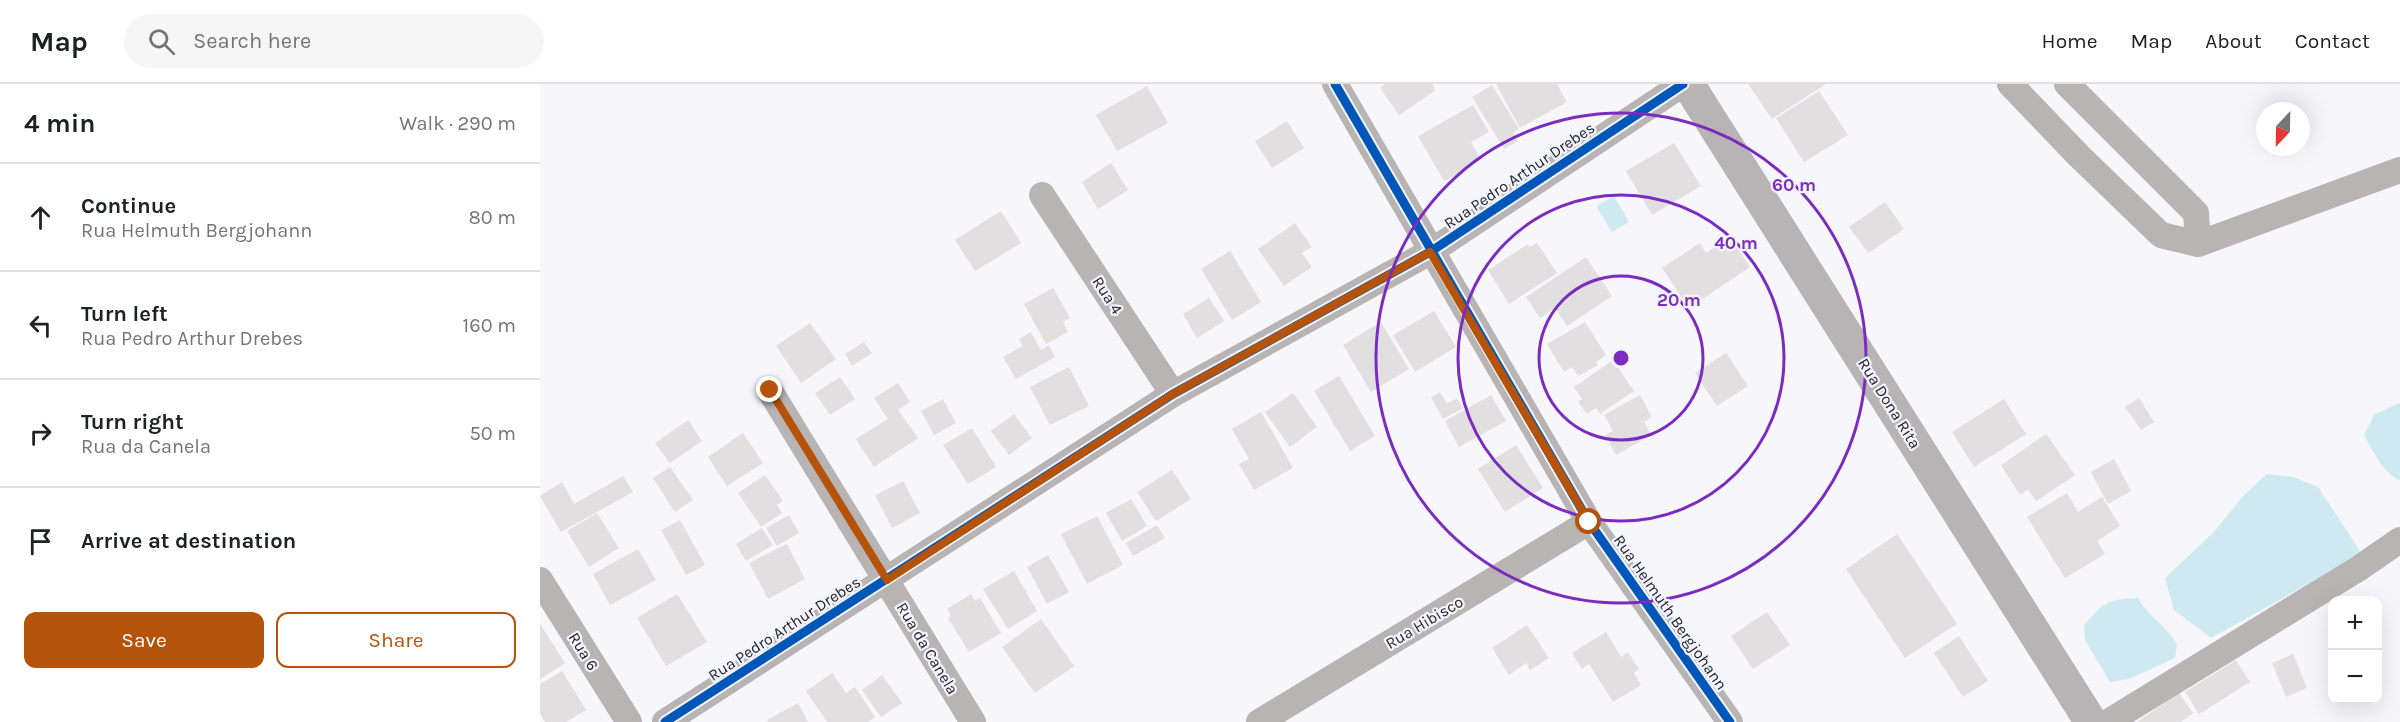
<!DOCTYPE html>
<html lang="en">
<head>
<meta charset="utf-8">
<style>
	:root { --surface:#fff; --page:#f6f6f6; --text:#202124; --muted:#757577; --line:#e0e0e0; --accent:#b45309 }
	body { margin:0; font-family:Karla,sans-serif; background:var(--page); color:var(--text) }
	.controls { position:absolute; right:18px; bottom:18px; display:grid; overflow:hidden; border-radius:12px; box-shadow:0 6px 24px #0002 }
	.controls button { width:54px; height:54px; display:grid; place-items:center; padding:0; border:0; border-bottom:2px solid var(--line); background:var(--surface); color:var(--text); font:30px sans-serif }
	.compass { position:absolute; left:1716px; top:18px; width:54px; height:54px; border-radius:50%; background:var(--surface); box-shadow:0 6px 24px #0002; rotate:202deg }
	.stop { position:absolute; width:18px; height:18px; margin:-14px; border:4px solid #b45309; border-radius:50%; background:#fff }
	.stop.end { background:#b45309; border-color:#fff; box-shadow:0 2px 6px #0008 }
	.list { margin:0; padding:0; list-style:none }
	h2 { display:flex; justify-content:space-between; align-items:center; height:78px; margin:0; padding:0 24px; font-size:26px }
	h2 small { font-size:20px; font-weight:400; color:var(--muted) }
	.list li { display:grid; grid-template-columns:39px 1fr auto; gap:18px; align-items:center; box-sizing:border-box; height:108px; padding:0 24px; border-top:2px solid var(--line) }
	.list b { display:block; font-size:22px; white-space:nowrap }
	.list p { margin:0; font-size:20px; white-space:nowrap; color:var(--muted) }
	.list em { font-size:20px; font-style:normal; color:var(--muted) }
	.actions { display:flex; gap:12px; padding:18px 24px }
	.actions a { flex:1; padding:14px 0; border:2px solid var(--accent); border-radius:12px; text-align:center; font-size:21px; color:var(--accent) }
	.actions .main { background:var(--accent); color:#fff }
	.icon { flex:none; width:33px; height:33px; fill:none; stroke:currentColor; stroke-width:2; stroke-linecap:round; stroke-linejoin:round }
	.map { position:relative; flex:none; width:1860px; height:638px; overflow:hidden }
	header { display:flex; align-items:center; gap:36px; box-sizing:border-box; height:84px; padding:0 30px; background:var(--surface); border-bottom:2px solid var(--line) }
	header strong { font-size:28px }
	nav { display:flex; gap:33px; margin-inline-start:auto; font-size:21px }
	.search { width:420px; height:54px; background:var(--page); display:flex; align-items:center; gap:15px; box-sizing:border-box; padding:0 21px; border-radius:33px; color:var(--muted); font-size:22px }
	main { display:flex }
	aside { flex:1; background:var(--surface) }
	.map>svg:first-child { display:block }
	.water { fill:#ceeaf0 }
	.building { fill:#e1dfe0 }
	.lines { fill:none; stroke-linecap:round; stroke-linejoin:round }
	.street { stroke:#b8b4b4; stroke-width:26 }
	.secondary { stroke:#b8b3b4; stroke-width:33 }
	.cycleway-casing { stroke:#f3f4fe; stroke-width:13 }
	.cycleway { stroke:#0057b8; stroke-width:9 }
	.route { stroke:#b45309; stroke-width:8 }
	.ring { fill:none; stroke:#7b2cbf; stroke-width:3 }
	.labels { text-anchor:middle; stroke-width:4.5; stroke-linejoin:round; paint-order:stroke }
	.street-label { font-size:16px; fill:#242428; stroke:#f3f4fe }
	.centre { fill:#7b2cbf; stroke:#f3f4fe; stroke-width:3 }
	.ring-label { font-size:18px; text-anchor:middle; font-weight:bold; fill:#7b2cbf; stroke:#f3f4fe; stroke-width:4.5; stroke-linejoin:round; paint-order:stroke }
</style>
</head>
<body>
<header>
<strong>Map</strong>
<div class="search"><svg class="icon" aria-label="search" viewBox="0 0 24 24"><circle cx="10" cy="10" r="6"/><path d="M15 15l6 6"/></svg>Search here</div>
<nav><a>Home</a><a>Map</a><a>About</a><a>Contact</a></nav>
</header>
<main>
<aside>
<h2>4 min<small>Walk · 290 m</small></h2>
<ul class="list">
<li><svg class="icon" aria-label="ahead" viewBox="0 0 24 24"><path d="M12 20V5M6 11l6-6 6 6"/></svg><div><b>Continue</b><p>Rua Helmuth Bergjohann</p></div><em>80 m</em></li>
<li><svg class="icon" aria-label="left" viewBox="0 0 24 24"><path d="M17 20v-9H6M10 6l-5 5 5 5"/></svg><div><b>Turn left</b><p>Rua Pedro Arthur Drebes</p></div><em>160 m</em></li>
<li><svg class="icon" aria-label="right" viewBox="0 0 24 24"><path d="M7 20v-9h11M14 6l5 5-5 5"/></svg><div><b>Turn right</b><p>Rua da Canela</p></div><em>50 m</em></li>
<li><svg class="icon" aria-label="arrive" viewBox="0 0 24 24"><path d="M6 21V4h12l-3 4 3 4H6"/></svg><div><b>Arrive at destination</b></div></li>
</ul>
<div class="actions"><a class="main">Save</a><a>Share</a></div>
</aside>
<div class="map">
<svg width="1860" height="638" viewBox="0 0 1860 638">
	<rect width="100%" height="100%" fill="#f6f6fb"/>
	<path class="water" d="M1074,112L1089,138L1072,148L1056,122Z
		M1859,319H1860V396C1844,390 1832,366 1824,351L1834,331Z
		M1727,390L1753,393L1778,403L1822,470L1671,554L1634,526L1625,494L1674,448L1703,412Z
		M1598,514C1608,532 1626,542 1637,560L1635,574L1589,595L1570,598L1545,556L1544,542C1562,519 1569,515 1598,514Z"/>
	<path class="building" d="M845,0H892L896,6L859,31L840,4Z
		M956,0H1017L1027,18L980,44Z
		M1208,0H1286L1232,35Z
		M952,1L979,45L973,49L978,57L964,65L932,13Z
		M607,2L628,39L577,67L556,31Z
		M1279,7L1308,51L1264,78L1236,34Z
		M933,21L949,48L931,58L941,76L904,97L878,52Z
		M747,37L764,64L732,84L715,57Z
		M1134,59L1161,102L1112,131L1086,87Z
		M571,79L588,106L558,125L542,98Z
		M1345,118L1364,145L1328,169L1309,143Z
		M461,127L481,159L435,187L415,156Z
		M755,139L772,163L762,169L772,183L744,202L718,165Z
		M1190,153L1210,183L1149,224L1122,184L1160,159L1166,169Z
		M997,159L1017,189L969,220L948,186L988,160L990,163Z
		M690,167L721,218L692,236L661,185Z
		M1046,173L1072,212L1027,242L1015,224L1000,234L986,213Z
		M513,204L530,234L523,238L528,248L506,260L484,220Z
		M669,214L684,237L657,254L643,230Z
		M894,227L916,263L875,288L853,251Z
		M841,238L869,285L831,308L803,261Z
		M1045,238L1066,271L1056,278L1058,281L1038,292L1032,283L1024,288L1007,260Z
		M270,239L296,275L261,299L236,262Z
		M491,248L501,266L509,261L515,273L476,295L463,273L483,262L479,255Z
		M324,258L332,269L312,282L305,270Z
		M1186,269L1208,302L1177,322L1155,289Z
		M1073,276L1094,307L1060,330L1056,324L1047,330L1038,318L1042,315L1034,303Z
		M529,283L549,322L510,341L490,303Z
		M799,292L835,352L810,367L774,307Z
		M300,293L315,315L290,331L275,309Z
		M358,299L370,318L358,326L378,354L334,383L316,355L348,335L334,314Z
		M900,308L907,320L917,314L923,324L903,335L891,313Z
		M753,309L777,343L750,363L725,328Z
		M951,311L966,337L919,363L905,337Z
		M1100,311L1112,333L1104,338L1111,351L1076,371L1065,351L1073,347L1064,331Z
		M1599,314L1614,338L1601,346L1585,323Z
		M403,315L416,339L394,351L381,327Z
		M1464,315L1486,350L1434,383L1412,348Z
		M721,328L753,384L714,406L699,380L709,375L692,345Z
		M474,330L492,354L469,371L451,347Z
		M148,336L162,357L130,379L115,359Z
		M432,344L456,383L428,400L403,361Z
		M203,349L223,379L187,402L168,373Z
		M1506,350L1535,391L1496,417L1488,405L1480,411L1461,381Z
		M976,361L1003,404L965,428L938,385Z
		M1574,375L1591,407L1568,420L1551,388Z
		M130,383L153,416L135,428L113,394Z
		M632,386L651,415L616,437L597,408Z
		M225,391L243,417L237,421L242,429L221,443L198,409Z
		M83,392L93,408L21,448L0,412L22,398L34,420Z
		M363,397L380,429L352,444L335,411Z
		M1527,409L1538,428L1562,413L1580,442L1557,457L1565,470L1525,494L1487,433Z
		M591,415L607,442L582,457L566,429Z
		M57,429L79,464L49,483L27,447Z
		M249,431L259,449L237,462L226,444Z
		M557,432L583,481L547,500L521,450Z
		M140,436L165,481L146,491L121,446Z
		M617,441L625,454L593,472L586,459Z
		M222,444L233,461L206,477L196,460Z
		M1357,450L1417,540L1365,574L1306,485Z
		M247,460L265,495L228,515L209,479Z
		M98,465L116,496L70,521L53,490Z
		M508,471L529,508L507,520L487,483Z
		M474,487L497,527L468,545L443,505Z
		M137,510L167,558L126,582L97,534Z
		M431,510L435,517L440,514L461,549L429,568L408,534L411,532L407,525Z
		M1227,528L1250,561L1213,585L1191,552Z
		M501,535L534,582L495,609L462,563Z
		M0,540L25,579L0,595Z
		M987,541L1009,574L990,586L986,579L969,591L952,564Z
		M1066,548L1081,573L1088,568L1099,585L1094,589L1101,601L1073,618L1049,580L1042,585L1032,569Z
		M1419,552L1448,597L1423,613L1394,569Z
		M1753,570L1767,604L1746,613L1732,579Z
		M1696,576L1710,598L1659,630L1645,608Z
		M22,587L46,626L26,638H5L0,629V600Z
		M292,589L306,609L315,603L335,633L328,638H287L266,607Z
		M342,591L362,619L341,633L322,606Z
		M1639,609L1653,629L1641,638H1597Z
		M258,619L268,638H228L227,636Z"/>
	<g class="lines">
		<path class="street" d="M795,0L1049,438L1190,638
			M1470,0L1539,72L1621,151L1658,160L1860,86
			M1527,0L1656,129L1658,160
			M502,111L633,310
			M230,307L433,638
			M0,496L89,638
			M125,638L633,310L890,168L1143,0
			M719,638L1049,438
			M1568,638L1818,485L1860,456"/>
		<path class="secondary" d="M1148,0L1551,638"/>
		<g class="cycleway-casing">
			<path id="cycleway" d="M795,0L1049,438L1190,638
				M125,638L633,310L890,168L1143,0"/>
		</g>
		<use href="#cycleway" class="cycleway"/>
	</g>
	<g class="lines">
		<path class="route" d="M230,306L347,496L633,310L890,168L1049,438"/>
	</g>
	<g class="ring">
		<circle cx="1081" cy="274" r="82"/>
		<circle cx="1081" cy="274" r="163"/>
		<circle cx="1081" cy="274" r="245"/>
	</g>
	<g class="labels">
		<g class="street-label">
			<text transform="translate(979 91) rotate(-34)" y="6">Rua Pedro Arthur Drebes</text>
			<text transform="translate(568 211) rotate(57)" y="6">Rua 4</text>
			<text transform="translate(1350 319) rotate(58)" y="6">Rua Dona Rita</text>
			<text transform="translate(1131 528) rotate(55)" y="6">Rua Helmuth Bergjohann</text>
			<text transform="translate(884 538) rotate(-31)" y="6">Rua Hibisco</text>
			<text transform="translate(244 544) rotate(-33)" y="6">Rua Pedro Arthur Drebes</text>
			<text transform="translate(388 564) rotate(59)" y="6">Rua da Canela</text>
			<text transform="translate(44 567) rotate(58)" y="6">Rua 6</text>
		</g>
	</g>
	<circle cx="1081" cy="274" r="9" class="centre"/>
	<g class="ring-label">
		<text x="1254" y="107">60 m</text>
		<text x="1196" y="165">40 m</text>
		<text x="1139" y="222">20 m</text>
	</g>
</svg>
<div class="controls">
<button>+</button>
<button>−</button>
</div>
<svg class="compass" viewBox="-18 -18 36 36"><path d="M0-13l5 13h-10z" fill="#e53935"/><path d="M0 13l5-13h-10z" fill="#757577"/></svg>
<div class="stop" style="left:1049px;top:438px"></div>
<div class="stop end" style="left:230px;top:306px"></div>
</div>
</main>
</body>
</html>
